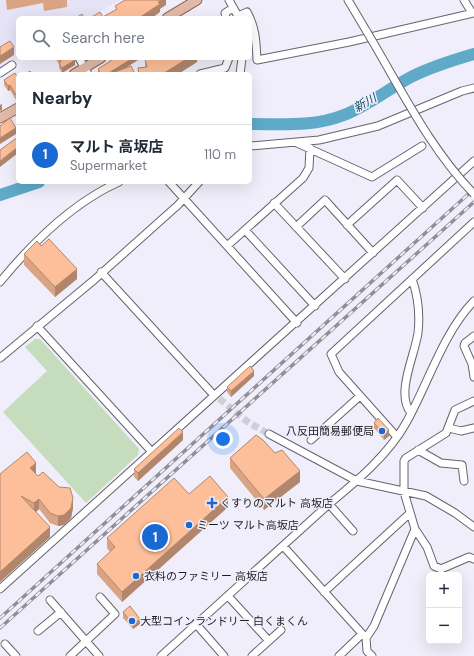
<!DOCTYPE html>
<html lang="en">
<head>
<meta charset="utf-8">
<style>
	:root { --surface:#fff; --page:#f2f2f3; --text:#1f2937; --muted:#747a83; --line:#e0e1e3; --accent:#1a68d2 }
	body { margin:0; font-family:"DM Sans","Noto Sans JP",sans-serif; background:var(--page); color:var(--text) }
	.controls { position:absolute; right:12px; bottom:12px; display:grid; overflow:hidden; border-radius:6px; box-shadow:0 4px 16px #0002 }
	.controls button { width:36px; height:36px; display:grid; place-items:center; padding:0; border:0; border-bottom:1px solid var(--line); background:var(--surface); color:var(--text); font:20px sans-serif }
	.you { position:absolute; left:223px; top:439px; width:14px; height:14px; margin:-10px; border:3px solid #fff; border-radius:50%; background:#1a73e8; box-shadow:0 0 0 6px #1a73e833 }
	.badge { display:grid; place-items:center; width:26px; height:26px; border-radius:50%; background:var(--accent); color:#fff; font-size:13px; font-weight:700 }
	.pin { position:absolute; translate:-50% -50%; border:2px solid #fff; box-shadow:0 1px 4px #0006 }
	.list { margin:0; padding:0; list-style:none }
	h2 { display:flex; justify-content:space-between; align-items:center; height:52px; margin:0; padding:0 16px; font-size:17px }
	h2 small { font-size:13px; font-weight:400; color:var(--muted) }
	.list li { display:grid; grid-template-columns:26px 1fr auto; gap:12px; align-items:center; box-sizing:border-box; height:60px; padding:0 16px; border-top:1px solid var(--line) }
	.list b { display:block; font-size:15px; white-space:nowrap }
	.list p { margin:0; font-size:13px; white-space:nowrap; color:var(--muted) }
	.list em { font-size:13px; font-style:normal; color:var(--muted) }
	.icon { flex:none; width:22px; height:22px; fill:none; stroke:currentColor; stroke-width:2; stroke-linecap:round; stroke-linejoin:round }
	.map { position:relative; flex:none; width:474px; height:656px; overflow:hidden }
	.search { position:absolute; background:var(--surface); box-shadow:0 4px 16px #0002; left:16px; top:16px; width:236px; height:44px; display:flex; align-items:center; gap:10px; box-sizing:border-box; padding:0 14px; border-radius:6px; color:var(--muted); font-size:15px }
	.panel { position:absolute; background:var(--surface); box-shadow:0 4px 16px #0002; left:16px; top:72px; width:236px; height:112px; border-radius:6px }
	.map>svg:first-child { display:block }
	.built { fill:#e6e3f6 }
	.grass { fill:#c5ddbc }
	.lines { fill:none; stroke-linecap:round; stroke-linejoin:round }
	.river { stroke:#5fa9c9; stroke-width:12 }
	.minor-tunnel { stroke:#d0ced9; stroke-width:7; stroke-dasharray:7 3.5; stroke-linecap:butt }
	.minor-casing { stroke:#65646d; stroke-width:9 }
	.major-casing { stroke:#916554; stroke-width:11 }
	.minor { stroke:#fff; stroke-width:7 }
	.major { stroke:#e3baa9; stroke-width:9 }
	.rail-casing { stroke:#908e97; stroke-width:3.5 }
	.rail { stroke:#f0eefa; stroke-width:2; stroke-dasharray:6; stroke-linecap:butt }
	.minor-bridge-casing { stroke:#65646d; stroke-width:9; stroke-linecap:butt }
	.minor-bridge { stroke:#fff; stroke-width:7 }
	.wall { fill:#daa484 }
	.shaded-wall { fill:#b1866c }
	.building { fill:#fdbf9a; stroke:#b1866c }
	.poi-dot { fill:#1a68d2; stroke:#f0eefa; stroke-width:1.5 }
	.labels { text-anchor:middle; stroke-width:3; stroke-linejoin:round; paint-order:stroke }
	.poi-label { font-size:11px; fill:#1d1c20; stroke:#f0eefa; text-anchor:start }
	.water-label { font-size:12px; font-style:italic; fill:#134f66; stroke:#f0eefa }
</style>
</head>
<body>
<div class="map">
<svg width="474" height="656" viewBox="0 0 474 656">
	<rect width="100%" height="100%" fill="#f0eefa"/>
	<path class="built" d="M0,0H120L88,18H18L19,58L0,69Z"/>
	<path class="grass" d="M35,339H40L139,449L138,455L86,503L3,412L47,371L25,347Z"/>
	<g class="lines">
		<path class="river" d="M250,124C281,124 314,127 344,115C368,106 388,89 411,77C431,67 453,60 474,54
			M0,195L39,182"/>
		<path class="minor-tunnel" d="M211,392L249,423L269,434"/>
		<g class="minor-casing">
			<path id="minor" d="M229,0L239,18
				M348,0L367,32
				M464,0L472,13
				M238,16L247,12C256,28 256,42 257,60L349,42L474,13
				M226,18L225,13L233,8
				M79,58L88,74
				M0,73L12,65
				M200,74L225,68L229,58
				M240,74L242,58
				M297,143L372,177L422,146
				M250,146L319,140L378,126L462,91L474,88
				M169,182L297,323
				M274,203L345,279
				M347,225L397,180L423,208
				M296,227L325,200L373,253
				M245,230L315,306
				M227,246L303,178L309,168L310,148
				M101,272L211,392
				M0,282C32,243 72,203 119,182
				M37,326L152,452
				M474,336L465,343L464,346L472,364L474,377
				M0,358L94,280L178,205L199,182
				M411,413C395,394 415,355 418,333C420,315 418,296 412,279
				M449,428L461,431L474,428
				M269,434L357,481L426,496L455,513L474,527
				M397,437L339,372L331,354L474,222
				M311,440L360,396
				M418,450L441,463L462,465L464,481
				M329,504L353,531
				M415,529L427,547L434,566L441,569L469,557L474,559
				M284,547L366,638L374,626L415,529L404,492V461L406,458L446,433L455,410L474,401
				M0,589L474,161
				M324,592L410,513
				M228,596L269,641
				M50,600L99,656
				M196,624L224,656
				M38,631L61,612
				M366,638L367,651L372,656
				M5,644L16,656
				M70,656L115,614L100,597
				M161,656L329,504C356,482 389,454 406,423C428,384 443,333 474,301
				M252,656L281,630
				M339,656L362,634"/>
		</g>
		<g class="major-casing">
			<path id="major" d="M167,18L197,0
				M74,74L101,58
				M0,118L18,108"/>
		</g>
		<use href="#minor" class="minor"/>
		<use href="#major" class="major"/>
		<g class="rail-casing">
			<path id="rail" d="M0,618L474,189
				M0,628L474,202"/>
		</g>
		<use href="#rail" class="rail"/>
		<g class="minor-bridge-casing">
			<path id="minor-bridge" d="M367,32C400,87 429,148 474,194"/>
		</g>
		<use href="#minor-bridge" class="minor-bridge"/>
	</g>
	<path class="wall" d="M6,0H67V7L44,11L43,3L7,10Z
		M55,58H73L75,65L62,73L59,68V64Z
		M115,58H141L124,69L134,74H98V69Z
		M197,58V62L178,74H138V68L145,67V59Z
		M18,78V99L16,100L10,90L8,91L4,85V80Z
		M41,246L77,279L55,297L24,265V254Z
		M254,376L231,397L227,392V387Z
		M374,423L389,436L384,440L374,428Z
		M183,440L138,481L134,477V469Z
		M275,453L300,482L264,510L230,468V458Z
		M0,474H35L73,508L71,518L64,525L58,526L50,523L39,509L36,512L50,537L0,582Z
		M189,494L228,507L122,602L97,574V564L110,552L107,548V538Z
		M123,612L140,624L133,629L123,618Z"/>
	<path class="shaded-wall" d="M161,0H166V5L160,9V12L152,18H139L158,2Z
		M14,47V55L0,64V56Z
		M133,58H141L116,74H107Z
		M188,58H197V62L178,74H158Z
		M75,60V65L62,73V68Z
		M10,85V90L8,91V86Z
		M18,94V99L16,100V95Z
		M2,104V110L0,111V105Z
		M16,128V134L0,144V138Z
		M18,147V153L0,167V161Z
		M77,269V279L55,297V287Z
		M254,371V376L231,397V391Z
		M389,430V436L384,440V434Z
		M183,432V440L138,481V473Z
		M36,463V474L30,468Z
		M300,471V482L264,510V499Z
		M228,497V507L122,602V592Z
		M73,498V508L71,518L64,525L58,526V516Z
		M39,499V509L34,514V503Z
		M50,527V537L0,582V572Z
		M140,619V624L133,629V624Z"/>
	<path class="building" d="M125,0H161L158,2L160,4L139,18H90L100,12L103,17L117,9L115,6Z
		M82,14L84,18H76Z
		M10,41L14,47L0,56V47Z
		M59,58H73L75,60L62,68L59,63L61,62Z
		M115,58H133L107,74H101L98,69Z
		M147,58H188L166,72L158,74H139L138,68L147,67L145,59Z
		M131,66L134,72L132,74H109Z
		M30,71L32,74H26Z
		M15,73L18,78V94L16,95L10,85L8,86L4,80Z
		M10,118L16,128L0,138V126Z
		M18,137V147L0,161V150Z
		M49,239L77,269L55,287L24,254L37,241L41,246Z
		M250,366L254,371L231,391L227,387Z
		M378,418L389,430L384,434L374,423Z
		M179,428L183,432L138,473L134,469Z
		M256,435L263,440L275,453L282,450L300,471L264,499L230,458Z
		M27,452L36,463L30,468L38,476L43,472L59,487L70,488L73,498L71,508L64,515L58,516L50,513L39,499L34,503L21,496L50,527L0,572V474Z
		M210,476L228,497L122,592L97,564L115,547L107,538L174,478L189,494Z
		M130,606L140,619L133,624L123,612Z"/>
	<g class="poi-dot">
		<circle cx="382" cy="431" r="4"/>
		<path d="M210 497h4v4h4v4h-4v4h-4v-4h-4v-4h4z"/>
		<circle cx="189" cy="525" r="4"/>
		<circle cx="136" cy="576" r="4"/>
		<circle cx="132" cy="621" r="4"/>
	</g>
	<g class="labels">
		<g class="poi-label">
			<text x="374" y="435" text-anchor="end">八反田簡易郵便局</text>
			<text x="220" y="507">くすりのマルト 高坂店</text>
			<text x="197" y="529">ミーツ マルト高坂店</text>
			<text x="144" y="580">衣料のファミリー 高坂店</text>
			<text x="140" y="625">大型コインランドリー 白くまくん</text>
		</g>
		<g class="water-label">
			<text transform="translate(365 103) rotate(-30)" y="4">新川</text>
		</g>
	</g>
</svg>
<div class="controls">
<button>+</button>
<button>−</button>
</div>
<div class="you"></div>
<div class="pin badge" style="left:155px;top:537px">1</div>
<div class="search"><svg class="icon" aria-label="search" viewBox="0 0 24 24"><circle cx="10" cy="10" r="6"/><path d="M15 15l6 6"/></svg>Search here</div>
<section class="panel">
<h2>Nearby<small></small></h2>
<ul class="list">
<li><span class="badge">1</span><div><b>マルト 高坂店</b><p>Supermarket</p></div><em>110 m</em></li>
</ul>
</section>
</div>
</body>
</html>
